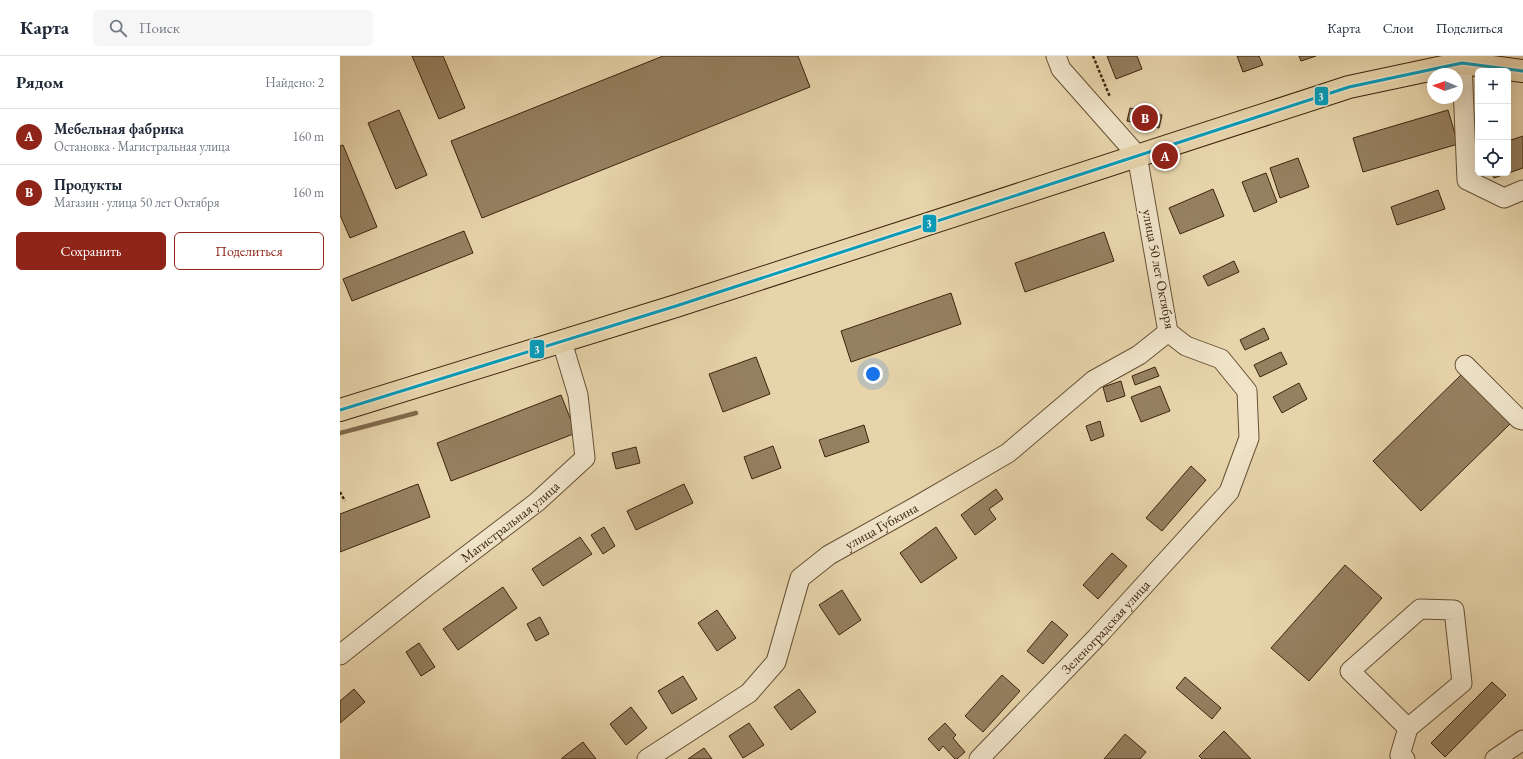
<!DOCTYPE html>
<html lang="ru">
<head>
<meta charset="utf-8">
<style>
	:root { --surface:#fff; --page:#f6f6f7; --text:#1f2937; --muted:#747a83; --line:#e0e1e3; --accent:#8f2418 }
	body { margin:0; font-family:"EB Garamond",serif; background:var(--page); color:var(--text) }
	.controls { position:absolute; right:12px; top:12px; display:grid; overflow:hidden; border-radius:6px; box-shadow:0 4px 16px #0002 }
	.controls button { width:36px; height:36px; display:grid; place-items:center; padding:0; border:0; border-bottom:1px solid var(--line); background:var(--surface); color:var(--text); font:20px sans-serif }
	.compass { position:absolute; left:1087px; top:12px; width:36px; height:36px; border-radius:50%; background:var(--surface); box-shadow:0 4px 16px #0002; rotate:272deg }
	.you { position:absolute; left:533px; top:318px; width:14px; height:14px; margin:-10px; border:3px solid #fff; border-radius:50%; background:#1a73e8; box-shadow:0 0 0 6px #1a73e833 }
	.badge { display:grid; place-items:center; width:26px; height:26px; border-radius:50%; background:var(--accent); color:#fff; font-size:13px; font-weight:700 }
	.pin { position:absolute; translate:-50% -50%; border:2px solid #fff; box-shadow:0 1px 4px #0006 }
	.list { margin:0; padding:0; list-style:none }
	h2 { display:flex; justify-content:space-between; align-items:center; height:52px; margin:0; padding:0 16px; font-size:17px }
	h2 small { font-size:13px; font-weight:400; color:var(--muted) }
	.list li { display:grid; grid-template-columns:26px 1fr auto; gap:12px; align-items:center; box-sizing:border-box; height:56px; padding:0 16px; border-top:1px solid var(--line) }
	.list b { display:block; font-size:15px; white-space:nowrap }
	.list p { margin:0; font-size:13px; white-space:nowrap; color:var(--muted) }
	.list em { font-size:13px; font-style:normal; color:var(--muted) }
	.actions { display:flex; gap:8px; padding:12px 16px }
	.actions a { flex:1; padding:9px 0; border:1px solid var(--accent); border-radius:6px; text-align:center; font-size:14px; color:var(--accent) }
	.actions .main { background:var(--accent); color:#fff }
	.icon { flex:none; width:22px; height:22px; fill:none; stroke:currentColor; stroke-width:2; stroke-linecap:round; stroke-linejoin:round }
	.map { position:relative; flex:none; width:1183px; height:703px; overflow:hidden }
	header { display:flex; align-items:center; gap:24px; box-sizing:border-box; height:56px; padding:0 20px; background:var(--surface); border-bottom:1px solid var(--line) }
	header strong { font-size:19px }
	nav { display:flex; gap:22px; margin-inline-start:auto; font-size:14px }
	.search { width:280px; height:36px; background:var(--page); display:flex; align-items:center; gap:10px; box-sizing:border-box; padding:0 14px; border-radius:6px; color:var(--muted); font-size:15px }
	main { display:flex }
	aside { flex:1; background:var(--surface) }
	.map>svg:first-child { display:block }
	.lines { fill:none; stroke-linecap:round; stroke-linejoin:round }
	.stream { stroke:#806a4c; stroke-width:4.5 }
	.building { fill:#958060; stroke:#3c250e }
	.minor-casing { stroke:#675135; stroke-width:21 }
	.major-casing { stroke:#3c250e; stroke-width:24 }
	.path { stroke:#3c250e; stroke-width:2.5; stroke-dasharray:3 2; stroke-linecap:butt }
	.minor { stroke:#efe3c8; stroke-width:19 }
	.major { stroke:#e7d4ab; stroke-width:22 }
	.bus-1-casing { stroke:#efe3c8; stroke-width:6 }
	.bus-1 { stroke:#069cbb; stroke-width:3 }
	.labels { text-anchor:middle; stroke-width:4; stroke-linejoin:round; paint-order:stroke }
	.street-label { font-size:14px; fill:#3c250e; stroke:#efe3c8 }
	.line-badge { stroke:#efe3c8; stroke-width:1.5 }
	.badge-label { font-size:11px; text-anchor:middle; font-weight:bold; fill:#fff }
</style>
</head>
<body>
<header>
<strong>Карта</strong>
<div class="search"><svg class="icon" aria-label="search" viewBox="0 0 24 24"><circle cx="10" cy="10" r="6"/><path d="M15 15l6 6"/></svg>Поиск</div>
<nav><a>Карта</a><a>Слои</a><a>Поделиться</a></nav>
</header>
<main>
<aside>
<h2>Рядом<small>Найдено: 2</small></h2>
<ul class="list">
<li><span class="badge">A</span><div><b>Мебельная фабрика</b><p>Остановка · Магистральная улица</p></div><em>160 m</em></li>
<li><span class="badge">B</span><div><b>Продукты</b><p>Магазин · улица 50 лет Октября</p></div><em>160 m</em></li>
</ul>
<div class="actions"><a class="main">Сохранить</a><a>Поделиться</a></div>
</aside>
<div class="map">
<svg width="1183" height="703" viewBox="0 0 1183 703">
	<rect width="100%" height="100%" fill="#e7d4ab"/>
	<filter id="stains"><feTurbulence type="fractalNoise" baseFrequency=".005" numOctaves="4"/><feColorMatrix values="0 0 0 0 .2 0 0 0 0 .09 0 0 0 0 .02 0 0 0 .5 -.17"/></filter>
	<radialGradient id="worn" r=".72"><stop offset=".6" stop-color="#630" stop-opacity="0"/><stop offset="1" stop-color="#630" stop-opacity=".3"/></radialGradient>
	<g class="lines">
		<path class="stream" d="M0,377L76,357"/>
	</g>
	<path class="building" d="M72,0H103L125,52L99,63Z
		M323,0H458L470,31L142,162L111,85Z
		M767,0H797L802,13L776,23Z
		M897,0H919L923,9L903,16Z
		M959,0H976L961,5Z
		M790,52L822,59L819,72L787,65Z
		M59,54L87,119L56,133L28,67Z
		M1108,54L1118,88L1023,116L1013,82Z
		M1183,80V112L1154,122L1152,117H1168V85Z
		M3,89L37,171L10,182L0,159V90Z
		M958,102L969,131L940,142L930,112Z
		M926,117L937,146L914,156L902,126Z
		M873,133L884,160L840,178L829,152Z
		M1098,134L1105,153L1057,169L1051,151Z
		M124,175L133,197L12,245L3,223Z
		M764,176L774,205L685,236L675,207Z
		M894,205L899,216L868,230L863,220Z
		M611,237L621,268L511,306L501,275Z
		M924,272L929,283L905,294L900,284Z
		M941,296L947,308L920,321L914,309Z
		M416,301L430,338L383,356L369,318Z
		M815,311L819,320L795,329L792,320Z
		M1122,318L1170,368L1081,455L1033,405Z
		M781,325L785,340L767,346L763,331Z
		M959,327L967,343L942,357L933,341Z
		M820,330L830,355L801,366L791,341Z
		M221,339L236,377L111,425L97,387Z
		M760,365L764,380L751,385L746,370Z
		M524,369L529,386L485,401L479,384Z
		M433,390L441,412L412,423L404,401Z
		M296,391L300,407L276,413L272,397Z
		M851,410L866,424L822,475L806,462Z
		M78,428L90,461L0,496V458Z
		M344,428L353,447L296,474L287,455Z
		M656,433L663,443L649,453L656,463L635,479L621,459Z
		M264,471L275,490L263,498L251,479Z
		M596,471L617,502L581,527L560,497Z
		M240,481L252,498L203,530L192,513Z
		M772,497L787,510L758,543L743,529Z
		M1005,509L1042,542L969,625L931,592Z
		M163,531L177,552L118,594L103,573Z
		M502,534L521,564L499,579L479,549Z
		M377,554L396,582L377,595L358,567Z
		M200,561L209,578L196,585L187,568Z
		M712,565L728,579L703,608L687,595Z
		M79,587L95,611L81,620L66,596Z
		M662,619L680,635L643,676L625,660Z
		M343,620L357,643L332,658L318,635Z
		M845,621L881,652L872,663L836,632Z
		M1152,626L1166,639L1105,701L1091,687Z
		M14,633L25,646L0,667V645Z
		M459,633L476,656L451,674L434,651Z
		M291,651L307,672L286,689L270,668Z
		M409,667L424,689L403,702L389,680Z
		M605,667L616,679L613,682L625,696L617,703H615L603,690L599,695L588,683Z
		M884,675L911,703H862L859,700Z
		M785,678L806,696L800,703H764Z
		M243,686L256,703H222V702Z
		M364,692L372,703H348Z"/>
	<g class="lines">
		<g class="minor-casing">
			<g id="minor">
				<path d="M1122,7L1127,124L1164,142L1183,134"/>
				<path d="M1125,309L1179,363L1183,364"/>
				<path id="s1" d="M0,599L87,530L197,446L245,402L238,339L222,286"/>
				<path id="s2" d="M307,703L409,637L436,606L460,522L489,499L577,450L668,397L754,324L799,299L828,276"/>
				<path id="s3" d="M639,703L756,582L889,436L909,382L907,335L881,303L846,290L828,276L797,99L721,13L716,0"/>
				<path d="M1065,703L1060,699L1068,672L1122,627L1114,554L1080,553L1010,615L1068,672"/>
				<path d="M1155,703L1183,684"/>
			</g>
		</g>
		<g class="major-casing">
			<path id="major" d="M0,354L336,250L1009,31L1122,7L1183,15"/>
		</g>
		<path class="path" d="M753,0L770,41
			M0,436L5,445"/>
		<use href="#minor" class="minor"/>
		<use href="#major" class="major"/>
		<g class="bus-1-casing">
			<path id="bus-1" d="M0,354L336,250L1009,31L1122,7L1183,15"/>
		</g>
		<use href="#bus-1" class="bus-1"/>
	</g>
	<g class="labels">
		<g class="street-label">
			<text transform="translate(819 213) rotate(79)" y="5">улица 50 лет Октября</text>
			<text dy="5" stroke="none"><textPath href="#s1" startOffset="216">Магистральная улица</textPath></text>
			<text dy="5" stroke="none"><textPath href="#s2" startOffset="347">улица Губкина</textPath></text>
			<text dy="5" stroke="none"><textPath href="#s3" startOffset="183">Зеленоградская улица</textPath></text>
		</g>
	</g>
	<g class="line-badge">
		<rect x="974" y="30" width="15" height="20" rx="4" fill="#069cbb"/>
		<rect x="582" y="158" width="15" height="19" rx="4" fill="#069cbb"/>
		<rect x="189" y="283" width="16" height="20" rx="4" fill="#069cbb"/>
	</g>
	<g class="badge-label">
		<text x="981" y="44">3</text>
		<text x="589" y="171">3</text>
		<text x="197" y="297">3</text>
	</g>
	<rect width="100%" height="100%" filter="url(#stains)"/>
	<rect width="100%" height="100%" fill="url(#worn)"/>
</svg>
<div class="controls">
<button>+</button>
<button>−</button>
<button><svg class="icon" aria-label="locate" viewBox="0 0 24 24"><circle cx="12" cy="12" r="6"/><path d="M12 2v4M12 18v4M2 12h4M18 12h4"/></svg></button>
</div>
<svg class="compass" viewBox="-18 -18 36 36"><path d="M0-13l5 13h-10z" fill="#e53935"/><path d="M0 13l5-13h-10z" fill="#747a83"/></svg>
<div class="you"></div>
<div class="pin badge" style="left:825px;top:100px">A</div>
<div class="pin badge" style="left:805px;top:62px">B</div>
</div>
</main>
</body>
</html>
